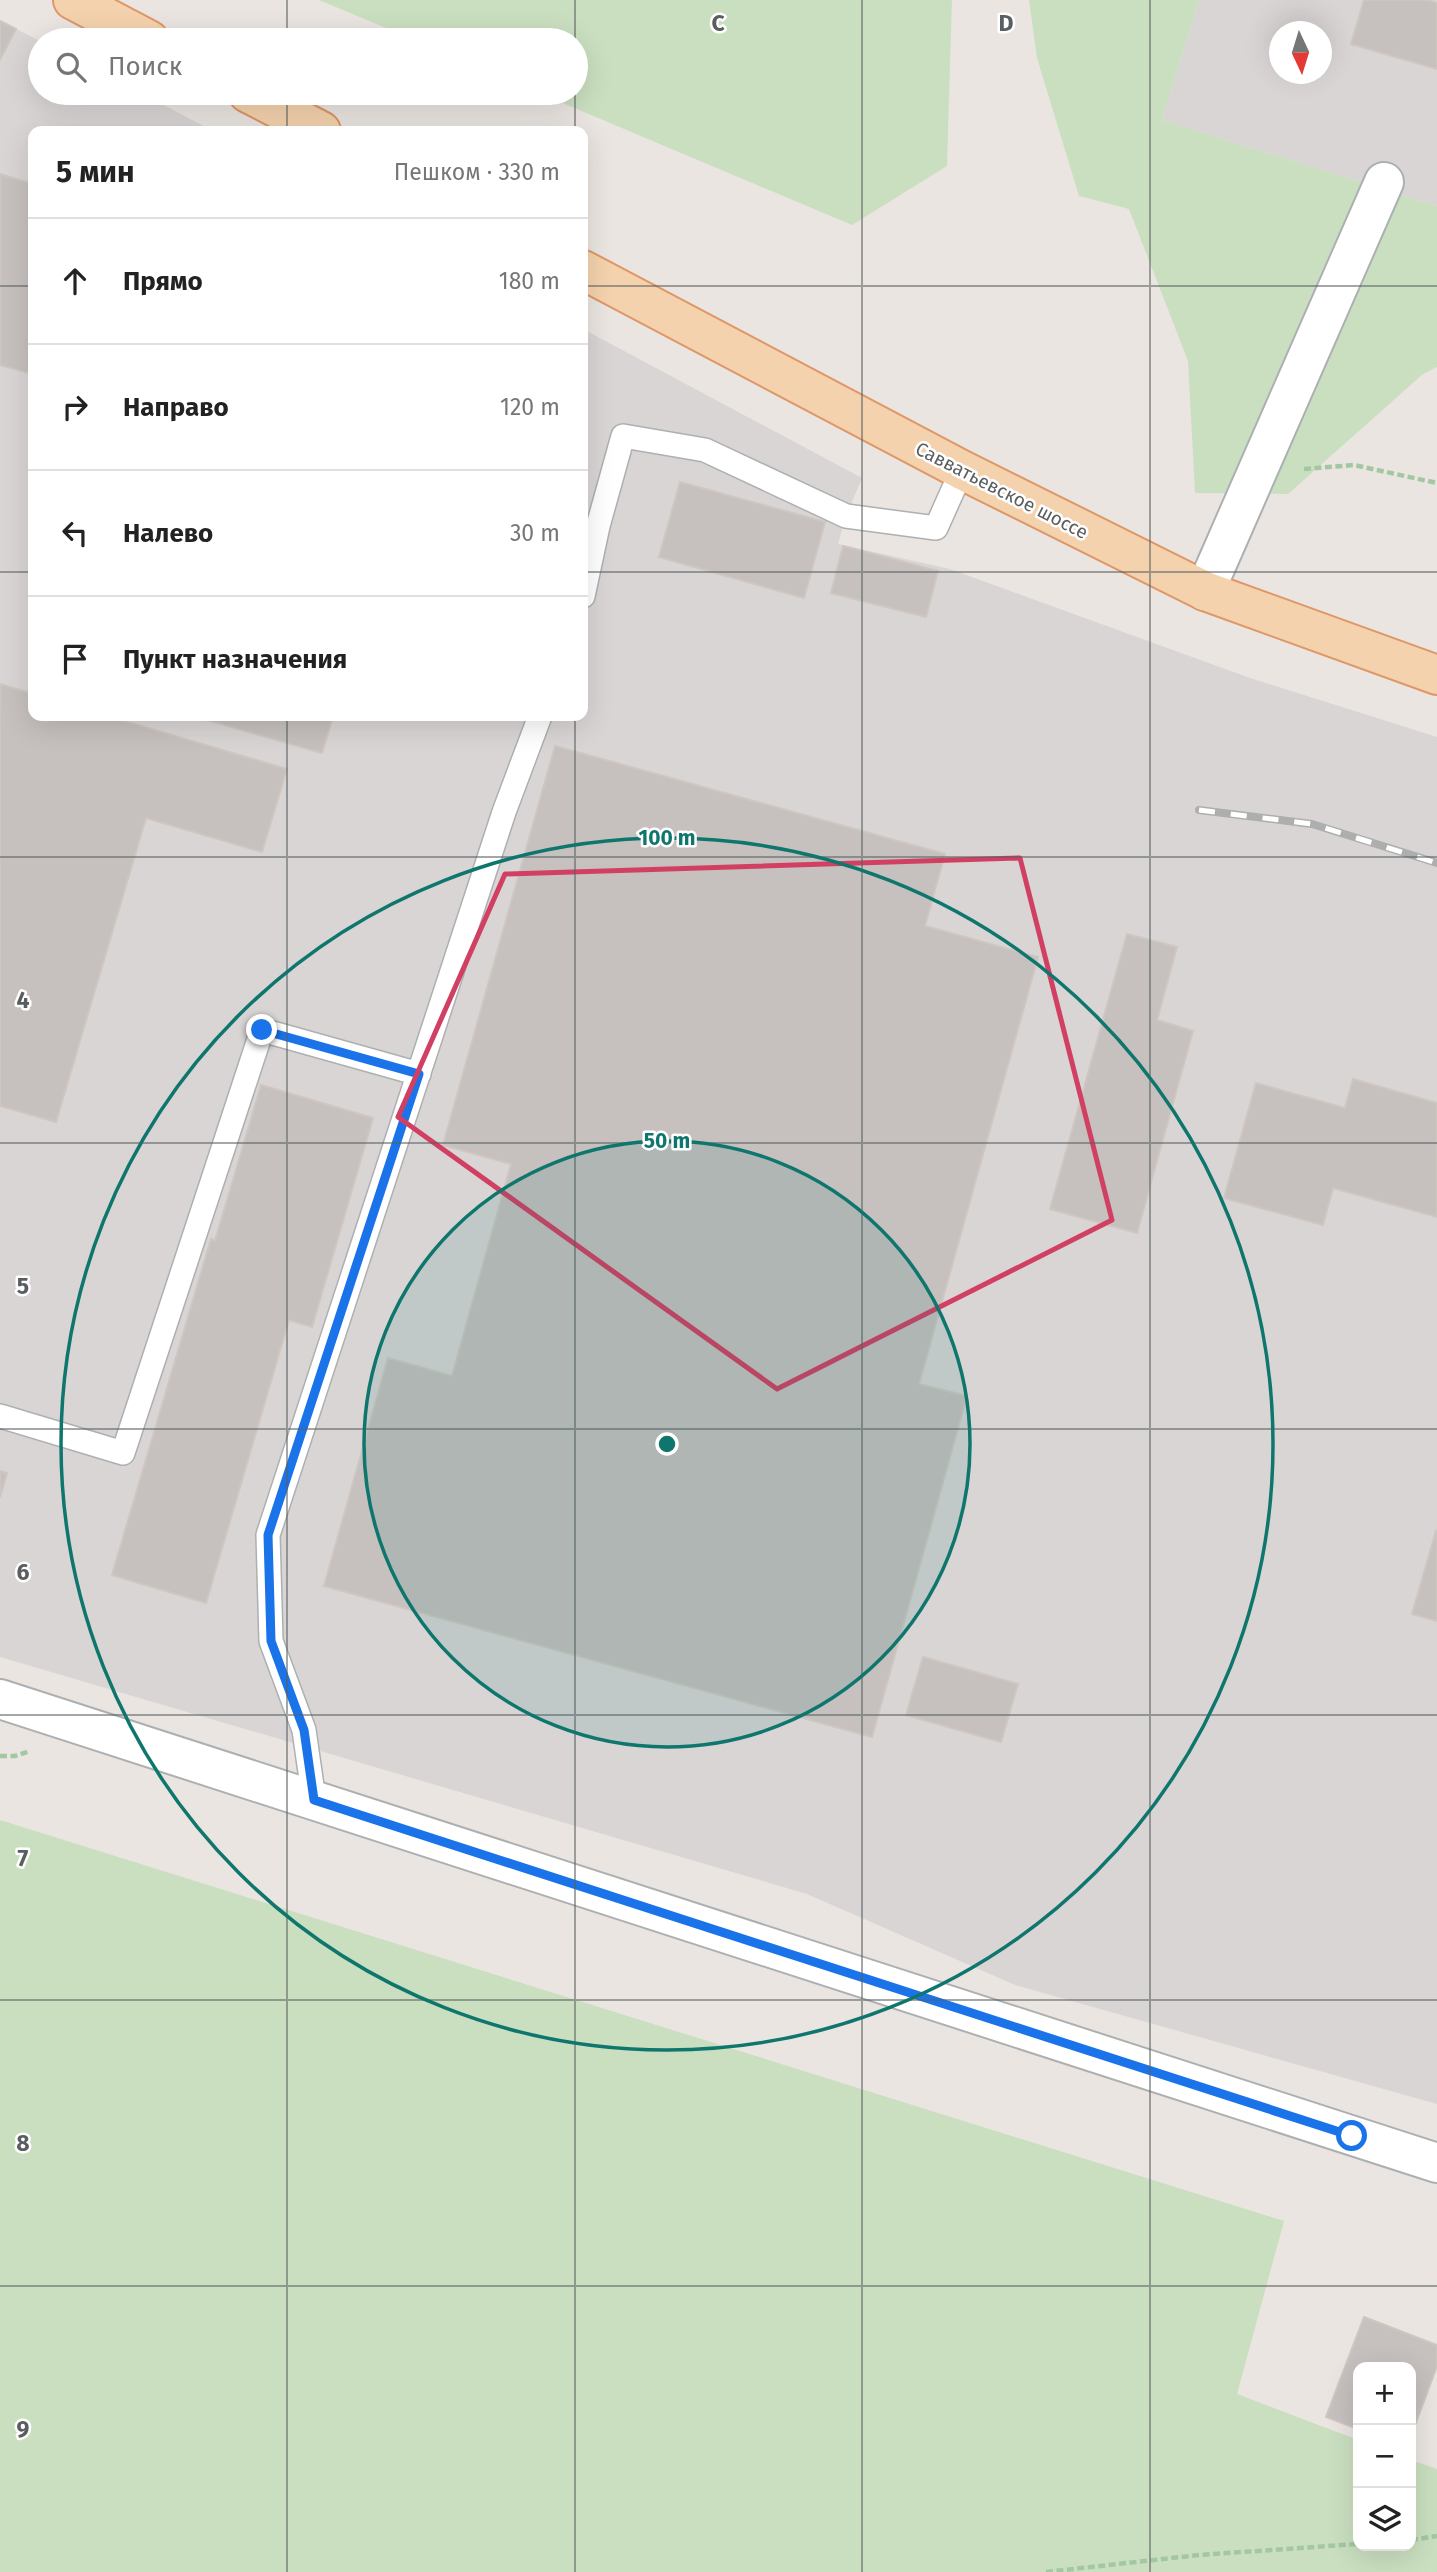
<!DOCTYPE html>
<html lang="ru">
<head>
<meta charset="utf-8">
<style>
	:root { --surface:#fff; --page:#f2f2f2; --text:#222; --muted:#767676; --line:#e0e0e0 }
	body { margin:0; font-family:"Fira Sans",sans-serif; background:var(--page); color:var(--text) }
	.controls { position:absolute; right:21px; bottom:21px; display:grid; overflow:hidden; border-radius:14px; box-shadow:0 7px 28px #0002 }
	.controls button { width:63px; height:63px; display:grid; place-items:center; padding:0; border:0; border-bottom:2px solid var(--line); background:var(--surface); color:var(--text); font:35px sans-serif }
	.compass { position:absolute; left:1269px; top:21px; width:63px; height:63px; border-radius:50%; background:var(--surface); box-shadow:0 7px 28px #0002; rotate:176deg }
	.stop { position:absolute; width:21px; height:21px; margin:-16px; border:5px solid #1a73e8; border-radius:50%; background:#fff }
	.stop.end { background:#1a73e8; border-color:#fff; box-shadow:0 2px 7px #0008 }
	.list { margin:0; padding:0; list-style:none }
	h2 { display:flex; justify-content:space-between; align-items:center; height:91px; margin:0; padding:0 28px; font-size:30px }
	h2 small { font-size:23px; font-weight:400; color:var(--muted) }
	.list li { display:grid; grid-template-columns:46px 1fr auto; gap:21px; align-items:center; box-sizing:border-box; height:126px; padding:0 28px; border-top:2px solid var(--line) }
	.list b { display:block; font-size:26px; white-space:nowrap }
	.list em { font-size:23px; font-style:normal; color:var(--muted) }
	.icon { flex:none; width:38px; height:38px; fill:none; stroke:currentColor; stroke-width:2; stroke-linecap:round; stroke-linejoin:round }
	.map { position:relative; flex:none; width:1437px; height:2572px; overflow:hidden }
	.search { position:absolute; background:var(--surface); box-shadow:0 7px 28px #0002; left:28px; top:28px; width:560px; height:77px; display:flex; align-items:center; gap:18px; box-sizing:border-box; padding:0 24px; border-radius:38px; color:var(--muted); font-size:26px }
	.panel { position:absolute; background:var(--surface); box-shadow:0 7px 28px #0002; left:28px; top:126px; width:560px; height:595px; border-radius:14px }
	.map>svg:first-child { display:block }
	.industrial { fill:#d9d5d4; fill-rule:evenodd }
	.green { fill:#cadfc0 }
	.building { fill:#c6c0be; stroke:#cec6c0; stroke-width:2 }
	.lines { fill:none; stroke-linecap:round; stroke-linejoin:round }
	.lane-casing { stroke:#adb0b2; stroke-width:26 }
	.street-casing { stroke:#adb0b2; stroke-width:42 }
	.primary-casing { stroke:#de9767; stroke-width:42 }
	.path { stroke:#a3c8a1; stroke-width:4.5; stroke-dasharray:7 3.5; stroke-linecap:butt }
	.lane { stroke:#fff; stroke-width:23 }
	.street { stroke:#fff; stroke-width:38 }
	.primary { stroke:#f4d2ad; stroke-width:38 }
	.rail-casing { stroke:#adaeae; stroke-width:8 }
	.rail { stroke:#fff; stroke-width:5; stroke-dasharray:16; stroke-linecap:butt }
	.route { stroke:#1a73e8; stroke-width:9 }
	.marked { fill:none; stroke:#d14063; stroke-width:5; stroke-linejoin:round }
	.grid { fill:none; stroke:#5a5e60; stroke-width:2; stroke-opacity:0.55 }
	.ring { fill:none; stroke:#0f766e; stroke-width:3.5 }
	.labels { text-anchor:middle; stroke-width:5; stroke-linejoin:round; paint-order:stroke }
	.street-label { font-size:19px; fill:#5a5e60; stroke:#fff }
	.grid-label { font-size:23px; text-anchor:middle; font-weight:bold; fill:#5a5e60; stroke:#fff; stroke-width:5; stroke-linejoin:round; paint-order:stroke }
	.centre { fill:#0f766e; stroke:#fff; stroke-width:3.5 }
	.ring-label { font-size:21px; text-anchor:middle; font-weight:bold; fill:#0f766e; stroke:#fff; stroke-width:5; stroke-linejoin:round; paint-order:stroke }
</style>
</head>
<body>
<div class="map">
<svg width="1437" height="2572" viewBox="0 0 1437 2572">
	<rect width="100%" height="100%" fill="#eae5e1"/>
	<path class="industrial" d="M1199,0H1437V206L1162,120ZM1280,32H1322V74H1280Z
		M0,21L40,41V93H141L213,131H33V716H583V329L862,478L846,516L838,544L950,569L1250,678L1437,737V2104L1015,1985L807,1894L0,1657Z"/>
	<path class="green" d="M319,0H952L947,166L852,225L539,93H576V40H415Z
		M1029,0H1199L1162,120L1437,206V367L1423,374L1288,494L1195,493L1188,361L1129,209L1079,196L1037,58Z
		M0,1820L1284,2221L1237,2394L1358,2440V2546H1411V2460L1437,2469V2572H0Z"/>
	<path class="building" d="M1364,0H1428L1437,3V69L1351,44Z
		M0,21L16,29L0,60Z
		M0,174L33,184V374L0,365Z
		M680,482L825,522L804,598L659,557Z
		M843,546L938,571L926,617L831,593Z
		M0,684L33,694V716H107L287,769L262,852L146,818L56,1122L0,1106Z
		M193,716H333L322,753Z
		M555,746L945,854L925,926L1038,957L919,1384L967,1396L872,1737L324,1586L388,1358L452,1376L511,1164L443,1145Z
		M1127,934L1177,947L1157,1020L1193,1031L1137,1233L1050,1209Z
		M1353,1079L1437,1103V1217L1333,1188L1323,1225L1224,1198L1256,1083L1345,1108Z
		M261,1085L373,1118L312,1327L289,1320L206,1603L112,1575L211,1239L215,1241Z
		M0,1471L7,1473L0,1497Z
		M1436,1531L1437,1532V1621L1412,1614Z
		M923,1657L1018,1684L1001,1742L906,1715Z
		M1364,2317L1437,2345V2366L1411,2436V2367H1358V2429L1326,2417Z"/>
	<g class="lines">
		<g class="lane-casing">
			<path id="lane" d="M583,596L598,526L623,436L705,450L846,516L936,528L962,470
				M0,1416L123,1453L262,1030L419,1074
				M314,1800L304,1730L271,1641L268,1535L504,812L540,716"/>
		</g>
		<g class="street-casing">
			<path id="street" d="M1205,591L1384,182
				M0,1699L1437,2163"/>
		</g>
		<g class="primary-casing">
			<path id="primary" d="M73,0L149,40
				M248,93L321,131
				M583,270L962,470L1205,591L1437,675"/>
		</g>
		<path class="path" d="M1304,469L1354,465L1437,483
			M0,1756H15L30,1751
			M1411,2540L1437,2536
			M1046,2572L1199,2555L1358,2544"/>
		<use href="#lane" class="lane"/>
		<use href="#street" class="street"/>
		<use href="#primary" class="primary"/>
		<g class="rail-casing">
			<path id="rail" d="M1199,810L1312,824L1437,863"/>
		</g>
		<use href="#rail" class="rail"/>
	</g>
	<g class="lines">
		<path class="route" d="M262,1030L419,1074L268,1535L271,1641L304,1730L314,1800L1352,2136"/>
	</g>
	<path class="marked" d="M1020,858L1112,1220L777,1389L398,1117L505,874Z"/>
	<path class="grid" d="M287,0V40M575,0V40M862,0V2572M1150,0V2572M287,93V131M575,93V131M0,286H33M583,286H1437M0,572H33M583,572H1437M287,716V2572M575,716V2572M0,857H1437M0,1143H1437M0,1429H1437M0,1715H1437M0,2000H1437M0,2286H1437"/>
	<circle cx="667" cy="1444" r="303" fill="#0f766e" fill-opacity=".12"/>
	<g class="ring">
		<circle cx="667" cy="1444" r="303"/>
		<circle cx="667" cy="1444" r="606"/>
	</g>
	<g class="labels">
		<g class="street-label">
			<text transform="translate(1002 490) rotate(27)" y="7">Савватьевское шоссе</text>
		</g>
	</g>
	<g class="grid-label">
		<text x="718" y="31">C</text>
		<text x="1006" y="31">D</text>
		<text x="23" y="1008">4</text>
		<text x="23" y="1294">5</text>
		<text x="23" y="1580">6</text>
		<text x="23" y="1866">7</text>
		<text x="23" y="2151">8</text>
		<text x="23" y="2437">9</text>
	</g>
	<circle cx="667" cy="1444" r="10" class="centre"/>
	<g class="ring-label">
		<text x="667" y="845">100 m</text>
		<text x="667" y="1148">50 m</text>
	</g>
</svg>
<div class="controls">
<button>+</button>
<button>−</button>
<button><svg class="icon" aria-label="layers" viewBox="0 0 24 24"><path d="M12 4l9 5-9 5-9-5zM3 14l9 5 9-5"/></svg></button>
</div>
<svg class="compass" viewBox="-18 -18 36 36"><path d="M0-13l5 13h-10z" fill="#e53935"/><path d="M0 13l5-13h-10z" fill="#767676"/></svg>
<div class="stop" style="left:1352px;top:2136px"></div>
<div class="stop end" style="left:262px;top:1030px"></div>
<div class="search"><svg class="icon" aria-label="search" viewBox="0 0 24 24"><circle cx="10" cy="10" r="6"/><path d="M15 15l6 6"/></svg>Поиск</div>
<section class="panel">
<h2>5 мин<small>Пешком · 330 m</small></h2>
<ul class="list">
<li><svg class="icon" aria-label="ahead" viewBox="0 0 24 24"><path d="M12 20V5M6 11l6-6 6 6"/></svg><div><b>Прямо</b></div><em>180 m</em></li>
<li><svg class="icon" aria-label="right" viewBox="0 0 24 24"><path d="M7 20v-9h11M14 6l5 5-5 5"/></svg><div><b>Направо</b></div><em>120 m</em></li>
<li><svg class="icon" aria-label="left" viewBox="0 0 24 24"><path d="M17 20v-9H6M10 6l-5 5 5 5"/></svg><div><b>Налево</b></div><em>30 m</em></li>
<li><svg class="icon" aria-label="arrive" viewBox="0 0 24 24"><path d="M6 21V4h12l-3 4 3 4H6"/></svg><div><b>Пункт назначения</b></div></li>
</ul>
</section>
</div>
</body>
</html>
